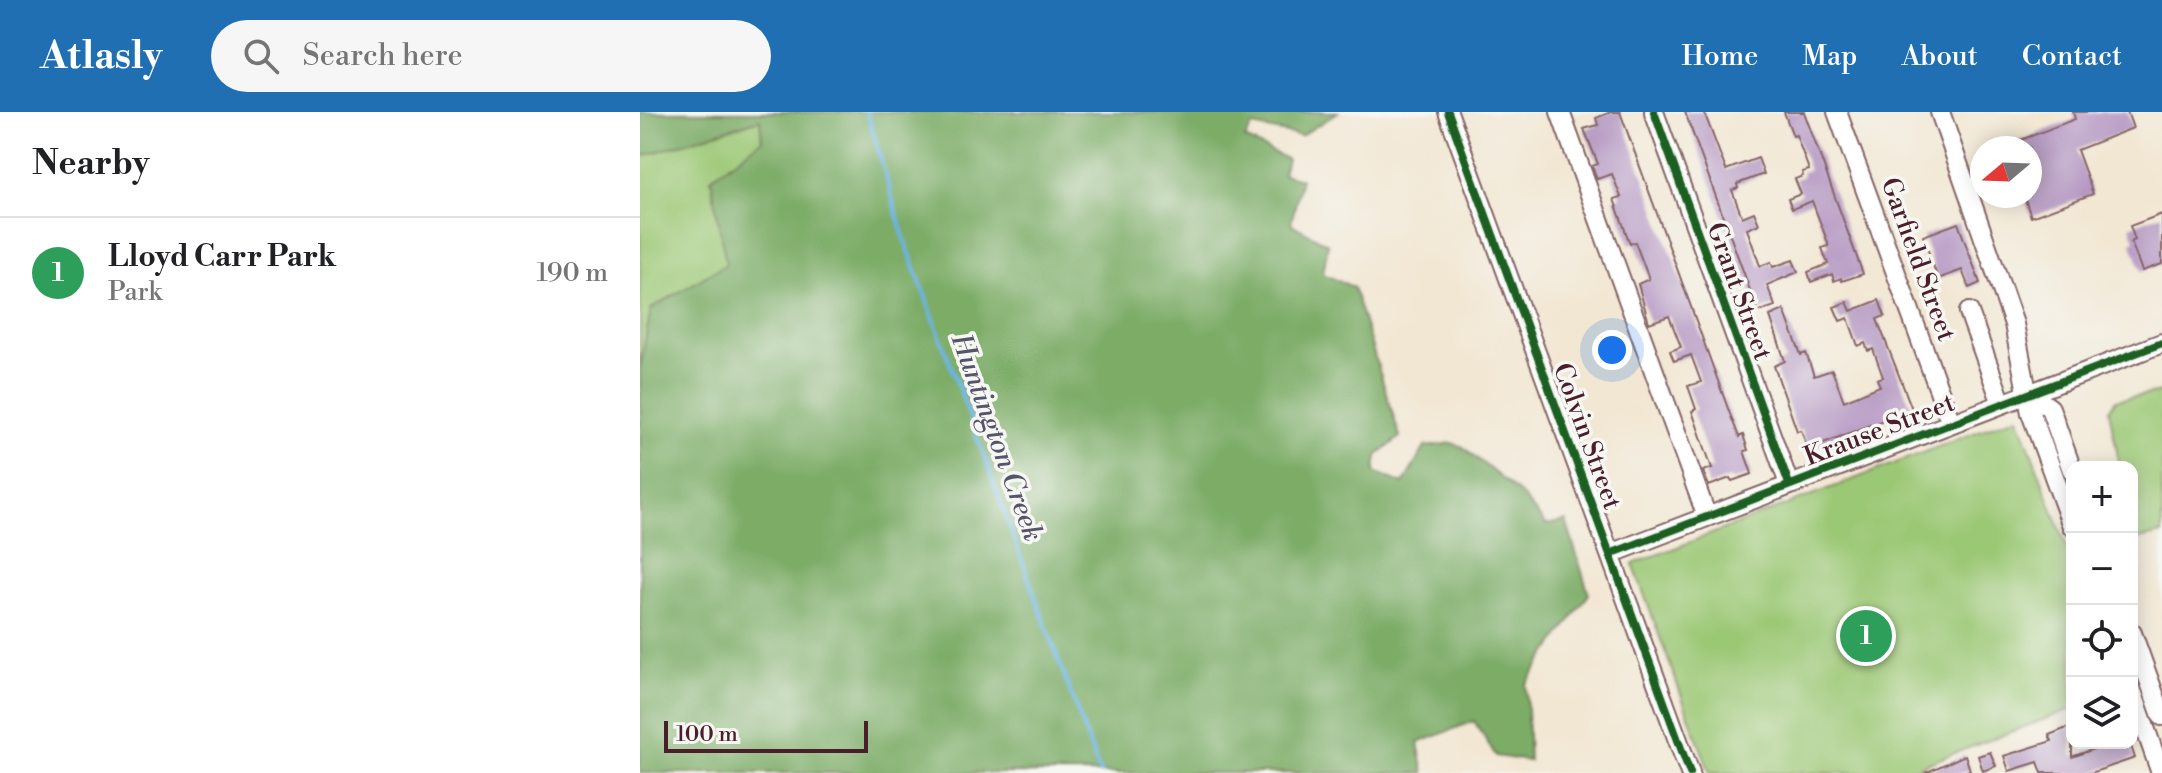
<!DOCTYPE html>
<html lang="en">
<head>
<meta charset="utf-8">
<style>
	:root { --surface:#fff; --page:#f6f6f6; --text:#202124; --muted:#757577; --line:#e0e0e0; --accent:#1f6fb2 }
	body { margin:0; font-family:"Libre Bodoni",serif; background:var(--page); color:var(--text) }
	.controls { position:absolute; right:24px; bottom:24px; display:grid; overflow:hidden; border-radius:16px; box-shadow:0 4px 20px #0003 }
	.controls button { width:72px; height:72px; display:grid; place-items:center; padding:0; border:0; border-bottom:2px solid var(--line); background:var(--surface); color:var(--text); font:40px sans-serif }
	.compass { position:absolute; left:1330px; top:24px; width:72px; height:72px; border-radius:50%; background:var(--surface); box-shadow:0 4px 20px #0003; rotate:251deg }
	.scale { position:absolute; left:24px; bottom:20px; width:204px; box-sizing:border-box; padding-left:8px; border:4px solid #4a1f2b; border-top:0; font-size:22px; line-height:28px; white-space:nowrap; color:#4a1f2b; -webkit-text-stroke:6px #f6f6f2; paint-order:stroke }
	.you { position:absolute; left:972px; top:238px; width:28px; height:28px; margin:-20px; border:6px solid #fff; border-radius:50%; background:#1a73e8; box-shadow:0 0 0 12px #1a73e833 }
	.badge { display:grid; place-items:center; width:52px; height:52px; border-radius:50%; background:var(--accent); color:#fff; font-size:26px; font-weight:700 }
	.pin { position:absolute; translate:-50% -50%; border:4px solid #fff; box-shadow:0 2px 8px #0006 }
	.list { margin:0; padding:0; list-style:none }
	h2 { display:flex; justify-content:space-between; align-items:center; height:104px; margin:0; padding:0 32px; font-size:34px }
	h2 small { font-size:26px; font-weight:400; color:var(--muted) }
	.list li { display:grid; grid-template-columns:52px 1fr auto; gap:24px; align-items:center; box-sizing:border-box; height:112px; padding:0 32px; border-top:2px solid var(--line) }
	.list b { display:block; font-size:30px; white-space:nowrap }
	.list p { margin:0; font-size:26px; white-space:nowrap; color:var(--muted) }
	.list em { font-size:26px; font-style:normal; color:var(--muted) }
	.icon { flex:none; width:44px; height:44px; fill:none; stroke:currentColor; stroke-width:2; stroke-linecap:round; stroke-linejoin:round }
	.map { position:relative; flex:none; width:1522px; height:661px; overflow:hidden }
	header { display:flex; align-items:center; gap:48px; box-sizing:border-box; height:112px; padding:0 40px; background:var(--accent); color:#fff }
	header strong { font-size:38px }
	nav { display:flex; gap:44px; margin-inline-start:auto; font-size:28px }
	.search { width:560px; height:72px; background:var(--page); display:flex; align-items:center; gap:20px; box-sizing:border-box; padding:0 28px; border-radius:44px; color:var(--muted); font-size:30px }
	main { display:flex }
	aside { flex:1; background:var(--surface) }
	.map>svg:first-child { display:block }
	.green { fill:#9bc875; stroke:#727450; stroke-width:2 }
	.forest { fill:#7cac66; stroke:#636648; stroke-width:2 }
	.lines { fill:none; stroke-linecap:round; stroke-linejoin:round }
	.stream { stroke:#6ab5e3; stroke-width:4 }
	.building { fill:#b699c3 }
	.minor-casing { stroke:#856566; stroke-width:22 }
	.minor { stroke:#fff; stroke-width:18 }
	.cycleway-casing { stroke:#f6f6f2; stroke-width:13 }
	.cycleway { stroke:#1b5e20; stroke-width:8 }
	.labels { text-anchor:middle; stroke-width:7; stroke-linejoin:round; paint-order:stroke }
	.street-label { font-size:26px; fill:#4a1f2b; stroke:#f6f6f2 }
	.water-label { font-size:28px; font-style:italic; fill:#55546b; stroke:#f6f6f2 }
</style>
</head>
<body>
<header>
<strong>Atlasly</strong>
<div class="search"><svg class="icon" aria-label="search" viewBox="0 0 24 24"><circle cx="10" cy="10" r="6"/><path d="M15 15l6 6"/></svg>Search here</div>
<nav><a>Home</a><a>Map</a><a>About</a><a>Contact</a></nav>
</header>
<main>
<aside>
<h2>Nearby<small></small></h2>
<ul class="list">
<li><span class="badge" style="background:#2e9e5b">1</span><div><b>Lloyd Carr Park</b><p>Park</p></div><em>190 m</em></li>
</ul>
</aside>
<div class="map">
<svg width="1522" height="661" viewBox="0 0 1522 661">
	<rect width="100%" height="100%" fill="#f6f6f2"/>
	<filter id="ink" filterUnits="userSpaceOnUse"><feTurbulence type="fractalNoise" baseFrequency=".0125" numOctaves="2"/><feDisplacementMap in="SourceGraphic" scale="16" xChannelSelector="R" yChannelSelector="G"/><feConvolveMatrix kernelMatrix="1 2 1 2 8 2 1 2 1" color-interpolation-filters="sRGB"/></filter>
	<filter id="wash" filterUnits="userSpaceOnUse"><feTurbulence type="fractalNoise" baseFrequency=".006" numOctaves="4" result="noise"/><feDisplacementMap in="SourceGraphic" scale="32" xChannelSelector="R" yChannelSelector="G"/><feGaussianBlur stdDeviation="1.8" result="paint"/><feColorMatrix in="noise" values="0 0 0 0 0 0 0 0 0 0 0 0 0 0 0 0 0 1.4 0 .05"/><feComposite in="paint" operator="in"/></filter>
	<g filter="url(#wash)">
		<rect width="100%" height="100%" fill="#f2e7d3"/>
		<path class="green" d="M120,7L122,29L71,66L87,152L11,197L0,258V45Z
			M1522,280V422L1495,428L1492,413V355H1480L1469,298L1476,288Z
			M1378,304L1432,449V597L1262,661H1070L993,452Z"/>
		<path class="forest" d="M0,0H698L661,24L612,14L605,27L647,47L643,62L661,67L651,112L688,132L683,162L713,175L760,325L737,344L735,360L763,372L785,335L812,331L823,335L880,382L906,413L926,409L949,482L886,572L889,649L856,644L834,609L778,631L784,661H0V258L11,197L86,152L71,66L122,28L120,7L0,45Z"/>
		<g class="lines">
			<path class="stream" d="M227,0L264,126L460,661"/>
		</g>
		<g id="blocks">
			<path class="building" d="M971,0H980L1090,302L1099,325L1103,323L1108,338L1104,339L1112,362L1092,369L1090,366L1069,374L1063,359L1072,356L1052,299L1056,297L1048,274L1061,270L1051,243L1034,249L1030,239L1041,235L1029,204L1009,211L998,172L1009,167L995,130L990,132L974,87L981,85L972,62L957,67L952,54L958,52L944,17L958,13L956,6Z
				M1045,0H1064L1086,58L1118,46L1124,62L1097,72L1098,76L1092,78L1102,105L1114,100L1119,112L1107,117L1120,154L1131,150L1133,155L1153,148L1158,160L1127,173L1135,194L1118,200Z
				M1144,0H1164L1223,162L1202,169L1201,166L1194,169L1192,162L1171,170L1168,160L1188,152L1182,136L1188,134V131L1172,89L1152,97L1148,87L1161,82L1155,67L1163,64L1162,60L1169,58L1156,23L1153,24Z
				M1433,0H1487L1493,16L1437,38L1453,82L1391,105L1384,84H1390V36L1363,35L1435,7Z
				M1522,102V152L1502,159L1491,130L1495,128L1490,114Z
				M1318,111L1340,171L1329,176L1322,158L1298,167L1283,124Z
				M1239,188L1245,204L1237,207L1272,297L1168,337L1161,318L1157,319L1134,254L1145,249L1130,204L1144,198L1161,243L1166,241L1174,264L1192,258L1204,289L1240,274L1237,267L1243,265L1233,237L1228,239L1225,231L1218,234L1208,206L1200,209L1194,195L1207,190L1211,199Z
				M1432,614V645L1470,631H1490L1495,646L1451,661H1402L1398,650L1369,659L1364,644L1412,629L1409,623Z
				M1350,640L1356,654L1343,659L1338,644Z
				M1325,643L1330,658L1321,661H1285Z"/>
		</g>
	</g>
	<g filter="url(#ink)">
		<use href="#blocks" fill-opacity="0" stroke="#856566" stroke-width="2"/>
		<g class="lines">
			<g class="minor-casing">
				<path id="minor" d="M808,0L1050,661
					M920,0L1067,405
					M1014,0L1149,372
					M1197,0L1311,311
					M1300,0L1374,212L1391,301L1432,414
					M1329,200L1362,292
					M1389,281L1410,296L1432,358
					M970,442L1522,231
					M1492,521L1522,604
					M1492,579L1521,661"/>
			</g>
			<use href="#minor" class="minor"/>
			<g class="cycleway-casing">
				<path id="cycleway" d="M808,0L1050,661
					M1014,0L1149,372
					M970,442L1522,231"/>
			</g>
			<use href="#cycleway" class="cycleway"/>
		</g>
	</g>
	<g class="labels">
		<g class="street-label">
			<text transform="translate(1279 147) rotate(70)" y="9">Garfield Street</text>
			<text transform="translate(1100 179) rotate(70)" y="9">Grant Street</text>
			<text transform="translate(1239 317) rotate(-21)" y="9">Krause Street</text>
			<text transform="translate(948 324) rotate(70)" y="9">Colvin Street</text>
		</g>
		<g class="water-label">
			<text transform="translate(358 325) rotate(70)" y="10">Huntington Creek</text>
		</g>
	</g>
</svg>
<div class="controls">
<button>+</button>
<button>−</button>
<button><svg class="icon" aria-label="locate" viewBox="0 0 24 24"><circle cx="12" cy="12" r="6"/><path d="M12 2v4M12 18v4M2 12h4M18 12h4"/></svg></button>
<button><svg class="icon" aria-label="layers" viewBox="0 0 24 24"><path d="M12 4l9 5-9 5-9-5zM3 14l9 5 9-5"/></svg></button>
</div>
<svg class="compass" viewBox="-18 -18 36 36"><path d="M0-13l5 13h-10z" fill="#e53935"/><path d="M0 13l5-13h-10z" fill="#757577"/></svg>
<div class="scale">100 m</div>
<div class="you"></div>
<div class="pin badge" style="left:1226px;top:524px;background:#2e9e5b">1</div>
</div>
</main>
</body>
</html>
